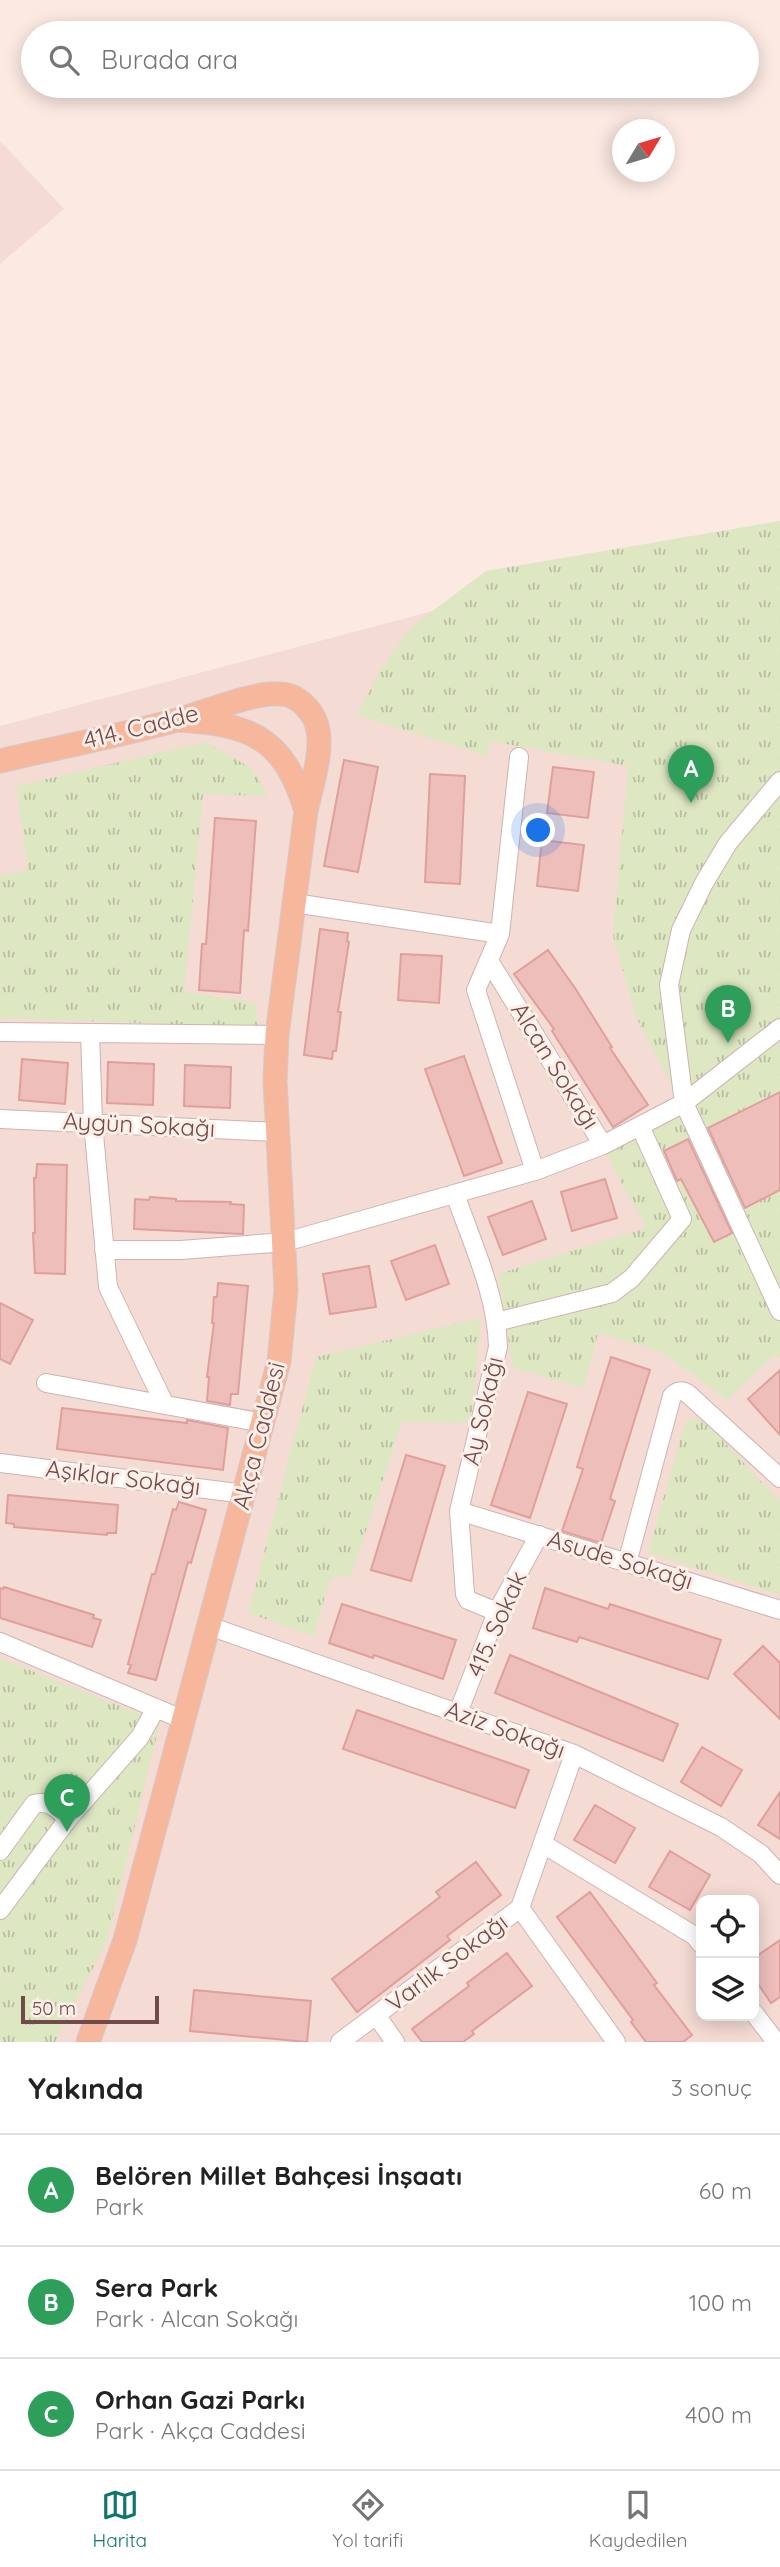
<!DOCTYPE html>
<html lang="tr">
<head>
<meta charset="utf-8">
<style>
	:root { --surface:#fff; --page:#f2f2f2; --text:#222; --muted:#767676; --line:#e0e0e0; --accent:#0f766e }
	body { margin:0; font-family:Quicksand,sans-serif; background:var(--page); color:var(--text) }
	.controls { position:absolute; right:21px; bottom:21px; display:grid; overflow:hidden; border-radius:14px; box-shadow:0 4px 18px #0003 }
	.controls button { width:63px; height:63px; display:grid; place-items:center; padding:0; border:0; border-bottom:2px solid var(--line); background:var(--surface); color:var(--text); font:35px sans-serif }
	.compass { position:absolute; left:612px; top:119px; width:63px; height:63px; border-radius:50%; background:var(--surface); box-shadow:0 4px 18px #0003; rotate:52deg }
	.scale { position:absolute; left:21px; bottom:18px; width:138px; box-sizing:border-box; padding-left:7px; border:4px solid #714b4a; border-top:0; font-size:19px; line-height:24px; white-space:nowrap; color:#714b4a; -webkit-text-stroke:5px #feeee8; paint-order:stroke }
	.you { position:absolute; left:539px; top:831px; width:24px; height:24px; margin:-18px; border:5px solid #fff; border-radius:50%; background:#1a73e8; box-shadow:0 0 0 10px #1a73e833 }
	.badge { display:grid; place-items:center; width:46px; height:46px; border-radius:50%; background:var(--accent); color:#fff; font-size:23px; font-weight:700 }
	.pin { position:absolute; translate:-50% -58px; filter:drop-shadow(0 2px 4px #0008) }
	.pin::after { content:''; position:absolute; top:37px; width:24px; height:21px; background:inherit; clip-path:polygon(0 0,100% 0,50% 100%) }
	.list { margin:0; padding:0; list-style:none }
	h2 { display:flex; justify-content:space-between; align-items:center; height:91px; margin:0; padding:0 28px; font-size:30px }
	h2 small { font-size:23px; font-weight:400; color:var(--muted) }
	.list li { display:grid; grid-template-columns:46px 1fr auto; gap:21px; align-items:center; box-sizing:border-box; height:112px; padding:0 28px; border-top:2px solid var(--line) }
	.list b { display:block; font-size:26px; white-space:nowrap }
	.list p { margin:0; font-size:23px; white-space:nowrap; color:var(--muted) }
	.list em { font-size:23px; font-style:normal; color:var(--muted) }
	.icon { flex:none; width:38px; height:38px; fill:none; stroke:currentColor; stroke-width:2; stroke-linecap:round; stroke-linejoin:round }
	.map { position:relative; flex:none; width:780px; height:2042px; overflow:hidden }
	.search { position:absolute; background:var(--surface); box-shadow:0 4px 18px #0003; left:21px; right:21px; top:21px; height:77px; display:flex; align-items:center; gap:18px; box-sizing:border-box; padding:0 24px; border-radius:38px; color:var(--muted); font-size:26px }
	.sheet { height:427px; background:var(--surface) }
	nav { display:flex; justify-content:space-around; align-items:center; box-sizing:border-box; height:98px; border-top:2px solid var(--line); background:var(--surface); font-size:19px; color:var(--muted) }
	nav a { display:grid; justify-items:center; gap:4px }
	nav .on { color:var(--accent) }
	.map>svg:first-child { display:block }
	.residential { fill:#f4dbd4; fill-rule:evenodd }
	.grass { fill:url(#grass-tufts) }
	.building { fill:#eebebb; stroke:#e09f9c; stroke-width:2 }
	.lines { fill:none; stroke-linecap:round; stroke-linejoin:round }
	.minor-casing { stroke:#cfb3af; stroke-width:20 }
	.major-casing { stroke:#d4c9c9; stroke-width:25 }
	.minor { stroke:#fff; stroke-width:18 }
	.major { stroke:#f6b79d; stroke-width:23 }
	.labels { text-anchor:middle; stroke-width:6; stroke-linejoin:round; paint-order:stroke }
	.street-label { font-size:24px; fill:#714b4a; stroke:#feeee8 }
</style>
</head>
<body>
<div class="map">
<svg width="780" height="2042" viewBox="0 0 780 2042">
	<defs>
		<pattern id="grass-tufts" width="24" height="20" patternUnits="userSpaceOnUse" patternTransform="scale(1.75)"><rect width="24" height="20" fill="#dde7c2"/><path d="M3 7l-1-3M5 7V3M7 7l1-3M15 17l-1-3M17 17v-4M19 17l1-3" fill="none" stroke="#b8bda0"/></pattern>
	</defs>
	<rect width="100%" height="100%" fill="#fbe9e2"/>
	<path class="residential" d="M0,141L64,209L0,264Z
		M591,569L780,1314V2042H0V726ZM701,1900H754V2016H701Z"/>
	<path class="grass" d="M780,521V1359L775,1355L727,1400L662,1352L598,1333L584,1388L513,1368L498,1274L646,1228L600,1143L678,1098L635,1015L613,935L628,766L490,741L487,756L357,715L381,669L410,628L486,571Z
		M206,742L253,769L268,796L203,794L184,992L255,1002L258,1027L0,1018V876L28,870L16,786Z
		M481,1318L471,1423L402,1422L351,1576L330,1578L314,1636L248,1613L316,1357Z
		M696,1418L709,1425L780,1502V1595L648,1553L684,1426L689,1420Z
		M0,1658L160,1722L107,1941L55,2042H0Z"/>
	<path class="building" d="M344,760L378,767L358,872L324,866Z
		M553,767L594,772L588,818L547,813Z
		M430,774L465,776L460,884L425,882Z
		M215,818L256,821L248,931L244,930L240,993L199,990L202,944H206Z
		M542,840L584,845L578,891L537,886Z
		M320,929L348,933L347,941L349,942L338,1012H341L336,1051H333L332,1059L304,1055Z
		M548,950L575,988L612,1047L610,1048L648,1105L613,1127L552,1031L554,1029L514,974Z
		M401,954L442,956L439,1003L398,1000Z
		M464,1056L502,1163L464,1176L425,1069Z
		M22,1059L68,1063L65,1104L19,1100Z
		M108,1062L154,1064L153,1105L107,1103Z
		M185,1065L231,1067L230,1108L184,1106Z
		M780,1092V1190L745,1208L708,1128Z
		M688,1139L732,1233L714,1242L681,1179L677,1181L664,1151Z
		M37,1164L67,1165L65,1274L35,1273L33,1233H35L34,1178H36Z
		M605,1179L617,1218L572,1231L561,1192Z
		M150,1197L176,1199V1201L231,1202L230,1204L244,1205L243,1234L134,1229L135,1199L149,1200Z
		M532,1201L546,1239L503,1255L488,1217Z
		M435,1245L449,1284L406,1300L391,1261Z
		M369,1266L376,1307L330,1314L323,1274Z
		M218,1283L248,1286L238,1394H231L230,1405L207,1401L209,1377H207L214,1323H212L214,1297H217Z
		M0,1303L33,1320L10,1364L0,1359Z
		M611,1357L650,1370L610,1499L615,1501L601,1543L562,1531L583,1469L577,1467Z
		M780,1370V1435L748,1399Z
		M528,1392L567,1404L530,1518L491,1505Z
		M62,1408L187,1423V1420L228,1428L223,1470L57,1449Z
		M406,1455L445,1466L411,1581L371,1570Z
		M8,1495L118,1505L116,1533H107V1535L14,1527V1524L6,1523Z
		M179,1502L206,1510L191,1563L188,1562L156,1680L128,1673L131,1665L128,1664L152,1574H155L173,1509L176,1510Z
		M4,1587L94,1615L93,1618L101,1620L92,1647L0,1618V1588L3,1589Z
		M545,1588L608,1609L610,1604L721,1640L708,1679L579,1637L577,1642L533,1628Z
		M342,1604L456,1640L443,1679L374,1655L373,1658L329,1643Z
		M763,1646L780,1663V1719L734,1674Z
		M510,1655L678,1724L663,1761L495,1693Z
		M357,1710L529,1770L515,1808L343,1749Z
		M702,1747L742,1770L721,1806L681,1782Z
		M780,1792V1839L758,1825Z
		M595,1805L635,1828L615,1863L574,1840Z
		M670,1851L710,1875L690,1910L649,1887Z
		M476,1862L501,1895L447,1936L450,1940L357,2012L332,1979L440,1897L436,1892Z
		M590,1892L657,1983L654,1985L692,2035L683,2042H646L631,2022L633,2020L557,1917Z
		M780,1940V1997L771,2003L754,1978V1958Z
		M507,1953L532,1986L472,2031L474,2034L463,2042H422L412,2029L469,1986L467,1983Z
		M194,1990L311,2001L307,2042L190,2031Z"/>
	<g class="lines">
		<g class="minor-casing">
			<path id="minor" d="M519,757L500,934L476,990L535,1171
				M780,781L728,843L704,883L681,930L669,985L684,1103L780,1311
				M294,903L500,934
				M0,1032L277,1035
				M90,1033L93,1123L108,1287L165,1405
				M0,1119L278,1132
				M603,1145L684,1103L780,1028
				M455,1194C472,1243 497,1295 498,1347L459,1511L465,1594L468,1600L497,1612
				M104,1250H181L285,1242L535,1171L603,1145L489,961
				M496,1322L612,1293L632,1278L682,1219L640,1126
				M46,1383L264,1423
				M0,1463L245,1494
				M459,1511L780,1610
				M627,1563L672,1396C676,1391 682,1390 687,1393L780,1478
				M209,1626L574,1754L721,1827L761,1854L780,1875
				M0,1642L184,1720
				M458,1713L497,1612L539,1535
				M574,1754L520,1908L616,2042
				M543,1844L695,1936L701,1944
				M0,1851L34,1804C49,1800 57,1809 68,1819
				M0,1910L68,1819L140,1737L156,1708
				M754,2013L776,2042
				M376,2015L395,2042
				M340,2042L520,1908"/>
		</g>
		<g class="major-casing">
			<path id="major" d="M0,761C59,747 119,736 177,720C206,712 252,692 280,694C293,694 304,703 311,713C329,737 312,783 306,811C284,737 250,724 177,720
				M88,2042L125,1940L279,1361L286,1290L275,1081L277,1035L306,811"/>
		</g>
		<use href="#minor" class="minor"/>
		<use href="#major" class="major"/>
	</g>
	<g class="labels">
		<g class="street-label">
			<text transform="translate(141 727) rotate(-14)" y="8">414. Cadde</text>
			<text transform="translate(555 1066) rotate(58)" y="8">Alcan Sokağı</text>
			<text transform="translate(139 1125) rotate(3)" y="8">Aygün Sokağı</text>
			<text transform="translate(483 1411) rotate(-77)" y="8">Ay Sokağı</text>
			<text transform="translate(259 1436) rotate(-76)" y="8">Akça Caddesi</text>
			<text transform="translate(123 1478) rotate(7)" y="8">Aşıklar Sokağı</text>
			<text transform="translate(620 1560) rotate(17)" y="8">Asude Sokağı</text>
			<text transform="translate(497 1624) rotate(-66)" y="8">415. Sokak</text>
			<text transform="translate(505 1730) rotate(20)" y="8">Aziz Sokağı</text>
			<text transform="translate(447 1963) rotate(-37)" y="8">Varlık Sokağı</text>
		</g>
	</g>
</svg>
<div class="controls">
<button><svg class="icon" aria-label="locate" viewBox="0 0 24 24"><circle cx="12" cy="12" r="6"/><path d="M12 2v4M12 18v4M2 12h4M18 12h4"/></svg></button>
<button><svg class="icon" aria-label="layers" viewBox="0 0 24 24"><path d="M12 4l9 5-9 5-9-5zM3 14l9 5 9-5"/></svg></button>
</div>
<svg class="compass" viewBox="-18 -18 36 36"><path d="M0-13l5 13h-10z" fill="#e53935"/><path d="M0 13l5-13h-10z" fill="#767676"/></svg>
<div class="scale">50 m</div>
<div class="you"></div>
<div class="pin badge" style="left:691px;top:803px;background:#2e9e5b">A</div>
<div class="pin badge" style="left:728px;top:1043px;background:#2e9e5b">B</div>
<div class="pin badge" style="left:67px;top:1832px;background:#2e9e5b">C</div>
<div class="search"><svg class="icon" aria-label="search" viewBox="0 0 24 24"><circle cx="10" cy="10" r="6"/><path d="M15 15l6 6"/></svg>Burada ara</div>
</div>
<section class="sheet">
<h2>Yakında<small>3 sonuç</small></h2>
<ul class="list">
<li><span class="badge" style="background:#2e9e5b">A</span><div><b>Belören Millet Bahçesi İnşaatı</b><p>Park</p></div><em>60 m</em></li>
<li><span class="badge" style="background:#2e9e5b">B</span><div><b>Sera Park</b><p>Park · Alcan Sokağı</p></div><em>100 m</em></li>
<li><span class="badge" style="background:#2e9e5b">C</span><div><b>Orhan Gazi Parkı</b><p>Park · Akça Caddesi</p></div><em>400 m</em></li>
</ul>
</section>
<nav>
<a class="on"><svg class="icon" aria-label="map" viewBox="0 0 24 24"><path d="M3 6l6-2 6 2 6-2v14l-6 2-6-2-6 2zM9 4v14M15 6v14"/></svg>Harita</a>
<a><svg class="icon" aria-label="directions" viewBox="0 0 24 24"><path d="M12 3l9 9-9 9-9-9zM9 14v-3h6M13 9l2 2-2 2"/></svg>Yol tarifi</a>
<a><svg class="icon" aria-label="saved" viewBox="0 0 24 24"><path d="M7 4h10v16l-5-4-5 4z"/></svg>Kaydedilen</a>
</nav>
</body>
</html>
